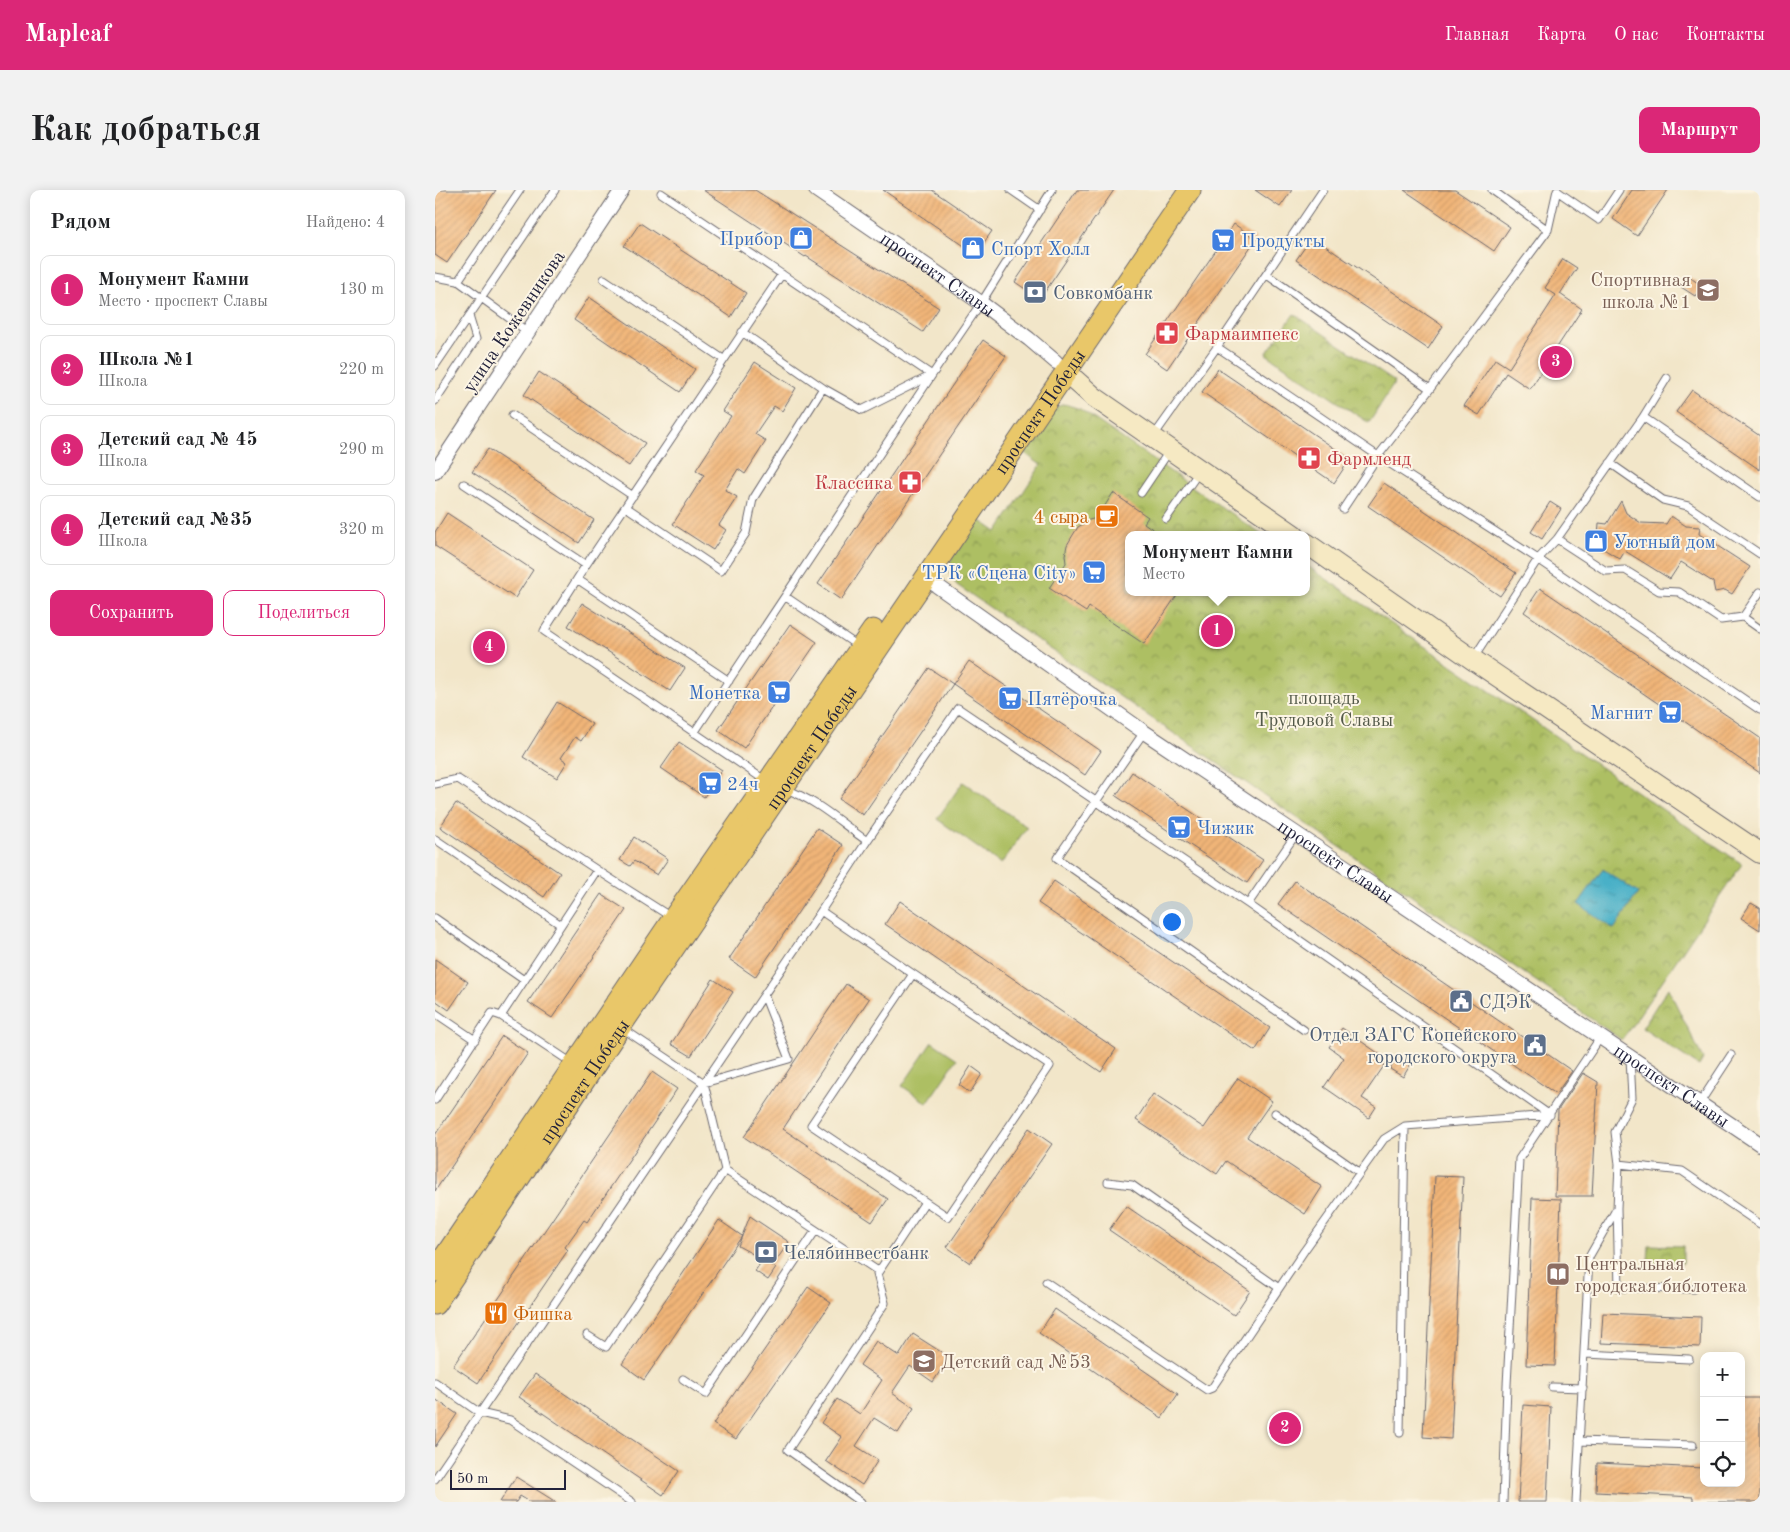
<!DOCTYPE html>
<html lang="ru">
<head>
<meta charset="utf-8">
<style>
	:root { --surface:#fff; --page:#f2f2f2; --text:#202124; --muted:#757577; --line:#e0e0e0; --accent:#db2777 }
	body { margin:0; font-family:"Old Standard TT",serif; background:var(--page); color:var(--text) }
	.controls { position:absolute; right:15px; bottom:15px; display:grid; overflow:hidden; border-radius:10px; box-shadow:0 2px 12px #0003 }
	.controls button { width:45px; height:45px; display:grid; place-items:center; padding:0; border:0; border-bottom:1px solid var(--line); background:var(--surface); color:var(--text); font:25px sans-serif }
	.scale { position:absolute; left:15px; bottom:12px; width:116px; box-sizing:border-box; padding-left:5px; border:2px solid #22223b; border-top:0; font-size:14px; line-height:18px; white-space:nowrap; color:#22223b; -webkit-text-stroke:4px #fcf5e5; paint-order:stroke }
	.you { position:absolute; left:736px; top:731px; width:18px; height:18px; margin:-12px; border:4px solid #fff; border-radius:50%; background:#1a73e8; box-shadow:0 0 0 8px #1a73e833 }
	.badge { display:grid; place-items:center; width:32px; height:32px; border-radius:50%; background:var(--accent); color:#fff; font-size:16px; font-weight:700 }
	.pin { position:absolute; translate:-50% -50%; border:2px solid #fff; box-shadow:0 1px 5px #0006 }
	.popup { position:absolute; left:690px; top:341px; width:185px; height:65px; box-sizing:border-box; display:grid; place-content:center; border-radius:10px; background:var(--surface); filter:drop-shadow(0 1px 4px #0005); font-size:16px; white-space:nowrap; color:var(--muted) }
	.popup b { font-size:19px; color:var(--text) }
	.popup::after { content:''; position:absolute; left:50%; top:100%; margin-left:-10px; border:10px solid transparent; border-top-color:var(--surface) }
	.list { margin:0; padding:0; list-style:none }
	h2 { display:flex; justify-content:space-between; align-items:center; height:65px; margin:0; padding:0 20px; font-size:21px }
	h2 small { font-size:16px; font-weight:400; color:var(--muted) }
	.list li { display:grid; grid-template-columns:32px 1fr auto; gap:15px; align-items:center; box-sizing:border-box; height:70px; margin:0 10px 10px; padding:0 10px; border:1px solid var(--line); border-radius:10px }
	.list b { display:block; font-size:19px; white-space:nowrap }
	.list p { margin:0; font-size:16px; white-space:nowrap; color:var(--muted) }
	.list em { font-size:16px; font-style:normal; color:var(--muted) }
	.actions { display:flex; gap:10px; padding:15px 20px }
	.actions a { flex:1; padding:11px 0; border:1px solid var(--accent); border-radius:10px; text-align:center; font-size:18px; color:var(--accent) }
	.actions .main { background:var(--accent); color:#fff }
	.icon { flex:none; width:28px; height:28px; fill:none; stroke:currentColor; stroke-width:2; stroke-linecap:round; stroke-linejoin:round }
	.map { position:relative; flex:none; width:1325px; height:1312px; overflow:hidden; border-radius:10px }
	header { display:flex; align-items:center; gap:30px; box-sizing:border-box; height:70px; padding:0 25px; background:var(--accent); color:#fff }
	header strong { font-size:24px }
	nav { display:flex; gap:28px; margin-inline-start:auto; font-size:18px }
	.intro { display:flex; align-items:center; justify-content:space-between; box-sizing:border-box; height:120px; padding:0 30px }
	h1 { margin:0; font-size:35px }
	.button { padding:12px 22px; border-radius:10px; background:var(--accent); color:#fff; font-size:18px; font-weight:700 }
	main { display:flex; gap:30px; padding:0 30px }
	aside { flex:1; background:var(--surface); border-radius:10px; box-shadow:0 2px 12px #0003 }
	.map>svg:first-child { display:block }
	.park { fill:url(#park-crowns); stroke:#68704f }
	.pitch { fill:#adbf63; stroke:#68704f }
	.water { fill:url(#water-ripples); stroke:#356981 }
	.building { fill:url(#building-hatch) }
	.lines { fill:none; stroke-linecap:round; stroke-linejoin:round }
	.service-casing { stroke:#6b676d; stroke-width:9 }
	.minor-casing { stroke:#6b676d; stroke-width:16 }
	.secondary-casing { stroke:#6b676d; stroke-width:22 }
	.primary-casing { stroke:#6b676d; stroke-width:23 }
	.service { stroke:#fff; stroke-width:7 }
	.minor { stroke:#fff; stroke-width:14 }
	.secondary { stroke:#f6e9c3; stroke-width:20 }
	.primary { stroke:#e9c769; stroke-width:21 }
	.labels { text-anchor:middle; stroke-width:4; stroke-linejoin:round; paint-order:stroke }
	.shop-label { font-size:19px; fill:#366cbe; stroke:#fcf5e5; text-anchor:start }
	.street-label { font-size:19px; fill:#22223b; stroke:#fcf5e5 }
	.education-label { font-size:19px; fill:#785e54; stroke:#fcf5e5; text-anchor:start }
	.service-label { font-size:19px; fill:#4e5e75; stroke:#fcf5e5; text-anchor:start }
	.health-label { font-size:19px; fill:#be3a42; stroke:#fcf5e5; text-anchor:start }
	.food-label { font-size:19px; fill:#c56008; stroke:#fcf5e5; text-anchor:end }
	.park-label { font-size:19px; fill:#535949; stroke:#fcf5e5 }
</style>
</head>
<body>
<header>
<strong>Mapleaf</strong>
<nav><a>Главная</a><a>Карта</a><a>О нас</a><a>Контакты</a></nav>
</header>
<div class="intro"><h1>Как добраться</h1><a class="button">Маршрут</a></div>
<main>
<aside>
<h2>Рядом<small>Найдено: 4</small></h2>
<ul class="list">
<li><span class="badge">1</span><div><b>Монумент Камни</b><p>Место · проспект Славы</p></div><em>130 m</em></li>
<li><span class="badge">2</span><div><b>Школа №1</b><p>Школа</p></div><em>220 m</em></li>
<li><span class="badge">3</span><div><b>Детский сад № 45</b><p>Школа</p></div><em>290 m</em></li>
<li><span class="badge">4</span><div><b>Детский сад №35</b><p>Школа</p></div><em>320 m</em></li>
</ul>
<div class="actions"><a class="main">Сохранить</a><a>Поделиться</a></div>
</aside>
<div class="map">
<svg width="1325" height="1312" viewBox="0 0 1325 1312">
	<defs>
		<pattern id="park-crowns" width="20" height="18" patternUnits="userSpaceOnUse" patternTransform="scale(1.25)"><rect width="20" height="18" fill="#adbf63"/><path d="M2 6a3 3 0 1 1 6 0M12 15a3 3 0 1 1 6 0" fill="none" stroke="#8c9b53"/></pattern>
		<pattern id="water-ripples" width="26" height="14" patternUnits="userSpaceOnUse" patternTransform="scale(1.25)"><rect width="26" height="14" fill="#48b0c7"/><path d="M2 4q2-2 4 0t4 0M15 11q2-2 4 0t4 0" fill="none" stroke="#3c8fa3"/></pattern>
		<pattern id="building-hatch" width="6" height="6" patternUnits="userSpaceOnUse" patternTransform="scale(1.25)"><rect width="6" height="6" fill="#f1b578"/><path d="M-1 1l2-2M0 6l6-6M5 7l2-2" fill="none" stroke="#ce9b69"/></pattern>
	</defs>
	<rect width="100%" height="100%" fill="#fcf5e5"/>
	<filter id="ink" filterUnits="userSpaceOnUse"><feTurbulence type="fractalNoise" baseFrequency=".02" numOctaves="2"/><feDisplacementMap in="SourceGraphic" scale="10" xChannelSelector="R" yChannelSelector="G"/><feConvolveMatrix kernelMatrix="1 2 1 2 8 2 1 2 1" color-interpolation-filters="sRGB"/></filter>
	<filter id="wash" filterUnits="userSpaceOnUse"><feTurbulence type="fractalNoise" baseFrequency=".0096" numOctaves="4" result="noise"/><feDisplacementMap in="SourceGraphic" scale="20" xChannelSelector="R" yChannelSelector="G"/><feGaussianBlur stdDeviation="1.12" result="paint"/><feColorMatrix in="noise" values="0 0 0 0 0 0 0 0 0 0 0 0 0 0 0 0 0 1.4 0 .05"/><feComposite in="paint" operator="in"/></filter>
	<g filter="url(#wash)">
		<rect width="100%" height="100%" fill="#f2e6c9"/>
		<path class="park" d="M859,124L960,192L934,233L831,164Z
			M630,214L645,219L827,345H693V402H871V375L1307,674L1187,850L522,395C518,390 514,385 514,377C514,366 536,340 543,329L562,342L606,275L588,262L618,218Z
			M1233,798L1268,869L1264,876L1207,838Z
			M1214,1055L1248,1056V1073L1213,1072Z"/>
		<path class="pitch" d="M528,592L592,637L566,674L502,629Z
			M497,852L522,869L492,913L467,896Z"/>
		<path class="water" d="M1168,679L1203,703L1179,739L1143,714Z"/>
		<g id="blocks">
			<path class="building" d="M0,0H61L12,73L0,65Z
				M268,0H320L504,118L488,142L371,66L370,67Z
				M448,0H497L557,41L541,64Z
				M642,0H679L605,109L580,92Z
				M820,0H857L845,17Z
				M969,0H1020L1075,37L1059,61Z
				M1197,0H1233L1202,46L1178,29Z
				M205,33L311,103L296,127L189,56Z
				M799,34L821,49L732,179L710,164Z
				M877,47L1008,136L993,159L861,70Z
				M1128,69L1142,78L1125,104L1147,119L1095,199L1071,183L1044,225L1029,216L1060,169L1074,178L1121,105L1110,98Z
				M1253,86L1267,96L1260,106L1246,97Z
				M154,107L260,179L245,202L139,130Z
				M548,150L571,166L406,410L383,394Z
				M320,172L361,198L347,221L339,216L320,244L331,251L310,284L303,279L290,300L302,307L284,335L291,340L278,360L238,334L269,285L261,280L296,226L288,221Z
				M783,179L915,269L899,293L767,202Z
				M104,182L210,253L194,276L89,205Z
				M1257,200L1325,246V280L1241,222Z
				M53,259L159,330L144,353L37,282Z
				M949,293L1081,383L1065,406L933,316Z
				M678,303L713,327L709,333L726,345H693V402H744L709,454L654,417L651,422L614,398L631,373L630,365L632,355L638,345L643,337L654,330L662,328Z
				M1186,311L1191,323L1206,333L1231,334L1236,326L1251,336L1265,337L1264,344L1315,377L1297,404L1290,400L1280,402L1278,392L1246,372L1235,389L1190,361L1185,369L1162,355L1163,353L1160,351L1163,347L1164,333L1172,334Z
				M1115,312L1126,319L1107,349L1096,342Z
				M12,323L98,380L80,408L0,356V342Z
				M1105,398L1325,548V583L1089,422Z
				M147,413L250,478L235,501L133,436Z
				M355,434L382,452L309,558L283,540Z
				M534,471L666,561L650,585L518,494Z
				M494,478L518,494L428,625L404,609Z
				M122,512L157,534L146,551L140,547L126,568L132,572L122,588L88,567Z
				M244,552L287,580L269,607L226,578Z
				M697,582L828,670L812,693L681,606Z
				M21,613L125,683L109,707L5,637Z
				M382,638L408,655L320,787L294,769Z
				M199,647L233,669L222,685L199,671L195,676L185,670Z
				M619,691L835,838L820,861L603,713Z
				M860,691L1137,881L1121,904L843,714Z
				M166,704L191,720L117,828L93,812Z
				M465,711L681,859L666,882L450,734Z
				M1316,713L1325,718V740L1306,728Z
				M0,769L33,792L14,820L0,810Z
				M278,789L298,802L256,866L236,854Z
				M411,794L434,809L348,939L453,1009L437,1032L309,947Z
				M907,838L953,870L927,908L941,917L934,928L889,897L909,868L894,857Z
				M67,846L93,863L0,1001V945Z
				M964,865L977,872L968,887L955,879Z
				M536,876L547,884L535,903L524,895Z
				M217,882L242,899L152,1032L149,1030L130,1057L133,1060L43,1193L18,1176Z
				M1148,883L1163,892L1157,1006H1120L1123,920Z
				M803,888L837,911L812,947L887,997L870,1024L791,971L782,984L701,930L718,904L769,938Z
				M594,938L617,954L535,1073L512,1057Z
				M1000,986L1028,987L1016,1249L988,1247Z
				M1097,1008L1126,1009L1120,1176L1091,1175Z
				M691,1016L815,1101L799,1125L674,1040Z
				M315,1026L354,1052L338,1075L303,1056L307,1046L209,1190L187,1174L284,1030L307,1046Z
				M328,1069L341,1078L333,1090L320,1081Z
				M373,1097L396,1113L301,1249L278,1234Z
				M620,1119L743,1204L727,1228L604,1143Z
				M1168,1123L1266,1127L1265,1157L1166,1153Z
				M478,1144L514,1167L498,1192L475,1176L457,1203L479,1218L463,1243L439,1228L421,1256L443,1270L427,1295L391,1271L407,1247L386,1233L402,1209L425,1224L447,1190L425,1175L441,1151L464,1166Z
				M100,1184L244,1281L228,1305L84,1207Z
				M1306,1208H1325V1312H1258V1307L1161,1302L1162,1273L1269,1278V1293H1306Z
				M0,1209L22,1224L0,1257Z
				M1088,1215L1116,1217L1112,1312H1083Z
				M81,1287L121,1312H95L85,1306L81,1312H65Z"/>
		</g>
	</g>
	<g filter="url(#ink)">
		<use href="#blocks" fill-opacity="0" stroke="#6b676d" stroke-width="1"/>
		<g class="lines">
			<g class="service-casing">
				<path id="service" d="M576,0L605,20
					M1057,0L1113,40
					M1122,1L1164,30L1184,0
					M226,3L497,185L259,543
					M832,85L995,199
					M0,87L23,91L93,142
					M169,89L288,169
					M23,91L85,0
					M782,157L943,266L1103,369L1325,520
					M0,176L120,0
					M388,198L427,220L497,185L546,113L617,0
					M0,211L41,149L34,126
					M77,225L198,306
					M1208,227L1325,307
					M718,247L782,157L888,0
					M1175,273L1228,310L1253,316L1325,364
					M29,294L151,375
					M706,303L735,260
					M191,317L286,381L311,343L318,309L388,198L307,142
					M908,319L943,266L995,199L1113,40L1122,0
					M731,329L764,282
					M1122,349L1171,381L1190,380L1224,401L1244,402L1286,430L1308,427L1325,439
					M142,389L294,491
					M351,407L423,456
					M1308,427L1325,402
					M1038,469L1103,369L1122,349L1208,227L1232,188
					M709,542L622,668L869,840
					M331,591L109,441L151,375L347,84
					M0,594L23,589L162,680
					M350,599C380,609 406,633 432,651
					M0,649L126,735
					M813,714L861,644
					M386,721L478,784L376,935L513,1027L615,876L478,784
					M0,728L89,790
					M0,823L40,850
					M66,826L137,873
					M187,838L269,893L290,980L443,1081
					M269,893L354,869L329,805
					M0,910L57,823L66,826L162,680L236,727
					M1264,914L1296,865
					M840,923L924,982
					M1184,974L1247,981L1325,1034
					M673,992L697,995L844,1098
					M1182,1018L1184,1098L1259,1099
					M611,1092L772,1200L777,1198L869,1061L949,949L970,936L1115,925
					M152,1145L171,1157L290,980
					M1150,1164L1254,1169
					M248,1189L271,1204L381,1040
					M0,1192L45,1223L75,1230L197,1312
					M1117,1197L1148,1198
					M965,1243L970,936
					M1144,1251L1258,1255
					M0,1289L386,721L432,651L523,518L813,714L1115,925
					M426,1312L353,1260L450,1113L442,1084L490,1012
					M1068,1312L1072,1195L1084,969L1165,848
					M1141,1312L1154,1067L1182,1018L1184,974L1180,942L1197,908L1195,868"/>
			</g>
			<g class="minor-casing">
				<g id="minor">
					<path id="s1" d="M381,0L546,113L594,149L621,172"/>
					<path d="M0,282L187,0"/>
					<path id="s2" d="M491,388L709,542L1325,954"/>
				</g>
			</g>
			<g class="secondary-casing">
				<path id="secondary" d="M631,182L659,207L859,345
					M871,353L1037,469L1325,663"/>
			</g>
			<g class="primary-casing">
				<g id="primary">
					<path d="M0,1081L238,729L438,440"/>
					<path id="s3" d="M0,1114L185,837L755,0"/>
				</g>
			</g>
			<use href="#service" class="service"/>
			<use href="#minor" class="minor"/>
			<use href="#secondary" class="secondary"/>
			<use href="#primary" class="primary"/>
		</g>
	</g>
	<defs>
		<g id="shop-square" transform="scale(1.25)"><rect x="-9" y="-9" width="18" height="18" rx="4" fill="#3f7fe0" stroke="#fcf5e5"/><path d="M-5-2.5h2.3a2.7 3.5 0 0 1 5.4 0H5L5.5 6h-11ZM-1.5-2.5h3a1.5 2.3 0 0 0-3 0Z" fill="#fff"/></g>
		<g id="supermarket-square" transform="scale(1.25)"><rect x="-9" y="-9" width="18" height="18" rx="4" fill="#3f7fe0" stroke="#fcf5e5"/><path d="M-6-5.5h2.5l.6 2H6L4.5 2H-2.5L-4.4-4H-6ZM-1.5 3.2a1.3 1.3 0 1 0 .1 0ZM3 3.2a1.3 1.3 0 1 0 .1 0Z" fill="#fff"/></g>
		<g id="school-square" transform="scale(1.25)"><rect x="-9" y="-9" width="18" height="18" rx="4" fill="#8d6e63" stroke="#fcf5e5"/><path d="M0-5L7-2L0 1L-7-2ZM-4 1L0 2.5L4 1V4Q0 6-4 4Z" fill="#fff"/></g>
		<g id="bank-square" transform="scale(1.25)"><rect x="-9" y="-9" width="18" height="18" rx="4" fill="#5c6f8a" stroke="#fcf5e5"/><path d="M-6-4H6V4H-6ZM0-2.3a2.3 2.3 0 1 0 0 4.6a2.3 2.3 0 1 0 0-4.6Z" fill="#fff"/></g>
		<g id="pharmacy-square" transform="scale(1.25)"><rect x="-9" y="-9" width="18" height="18" rx="4" fill="#e0444e" stroke="#fcf5e5"/><path d="M-2-6h4v4h4v4h-4v4h-4v-4h-4v-4h4Z" fill="#fff"/></g>
		<g id="cafe-square" transform="scale(1.25)"><rect x="-9" y="-9" width="18" height="18" rx="4" fill="#e8710a" stroke="#fcf5e5"/><path d="M-5.5-4.5H6V0H3Q3 3.5 0 3.5H-2.5Q-5.5 3.5-5.5 0ZM3-3.2v2h1.7v-2ZM-6 4.5H4V6H-6Z" fill="#fff"/></g>
		<g id="civic-square" transform="scale(1.25)"><rect x="-9" y="-9" width="18" height="18" rx="4" fill="#5c6f8a" stroke="#fcf5e5"/><path d="M-.6-6.5H3V-4.5H.6V-3L4-1V1h2V6H-6V1h2V-1L-.6-3ZM-1.2 2.5V6h2.4V2.5Z" fill="#fff"/></g>
		<g id="library-square" transform="scale(1.25)"><rect x="-9" y="-9" width="18" height="18" rx="4" fill="#8d6e63" stroke="#fcf5e5"/><path d="M-6-4Q-3-5.5-.7-3.5V5Q-3 3-6 4ZM6-4Q3-5.5 .7-3.5V5Q3 3 6 4Z" fill="#fff"/></g>
		<g id="restaurant-square" transform="scale(1.25)"><rect x="-9" y="-9" width="18" height="18" rx="4" fill="#e8710a" stroke="#fcf5e5"/><path d="M-5-6h1v4h1v-4h1v4h1v-4h1v5L-1.5 .5V6h-2V.5L-5-1ZM5-6V6H3V1.5H1.5Q1.5-4 5-6Z" fill="#fff"/></g>
	</defs>
	<g fill-rule="evenodd">
		<use href="#shop-square" x="366" y="48"/>
		<use href="#supermarket-square" x="788" y="50"/>
		<use href="#shop-square" x="538" y="58"/>
		<use href="#school-square" x="1273" y="100"/>
		<use href="#bank-square" x="600" y="102"/>
		<use href="#pharmacy-square" x="732" y="143"/>
		<use href="#pharmacy-square" x="874" y="268"/>
		<use href="#pharmacy-square" x="475" y="292"/>
		<use href="#cafe-square" x="672" y="326"/>
		<use href="#shop-square" x="1161" y="351"/>
		<use href="#supermarket-square" x="659" y="382"/>
		<use href="#supermarket-square" x="344" y="502"/>
		<use href="#supermarket-square" x="575" y="508"/>
		<use href="#supermarket-square" x="1235" y="522"/>
		<use href="#supermarket-square" x="275" y="593"/>
		<use href="#supermarket-square" x="744" y="637"/>
		<use href="#civic-square" x="1026" y="811"/>
		<use href="#civic-square" x="1100" y="855"/>
		<use href="#bank-square" x="331" y="1062"/>
		<use href="#library-square" x="1123" y="1084"/>
		<use href="#restaurant-square" x="61" y="1123"/>
		<use href="#school-square" x="489" y="1171"/>
	</g>
	<g class="labels">
		<g class="shop-label">
			<text x="348" y="55" text-anchor="end">Прибор</text>
			<text x="806" y="57">Продукты</text>
			<text x="556" y="65">Спорт Холл</text>
			<text x="1178" y="358">Уютный дом</text>
			<text x="642" y="389" text-anchor="end">ТРК «Сцена City»</text>
			<text x="326" y="509" text-anchor="end">Монетка</text>
			<text x="592" y="515">Пятёрочка</text>
			<text x="1218" y="529" text-anchor="end">Магнит</text>
			<text x="292" y="600">24ч</text>
			<text x="762" y="644">Чижик</text>
		</g>
		<g class="street-label">
			<text dy="7" stroke="none"><textPath href="#s1" startOffset="148">проспект Славы</textPath></text>
			<text transform="translate(78 131) rotate(-56)" y="7">улица Кожевникова</text>
			<text dy="7" stroke="none"><textPath href="#s3" startOffset="1078">проспект Победы</textPath></text>
			<text dy="7" stroke="none"><textPath href="#s3" startOffset="672">проспект Победы</textPath></text>
			<text dy="7" stroke="none"><textPath href="#s2" startOffset="498">проспект Славы</textPath></text>
			<text dy="7" stroke="none"><textPath href="#s3" startOffset="268">проспект Победы</textPath></text>
			<text dy="7" stroke="none"><textPath href="#s2" startOffset="902">проспект Славы</textPath></text>
		</g>
		<g class="education-label">
			<text x="1256" y="96" text-anchor="end">Спортивная<tspan x="1256" dy="22">школа №1</tspan></text>
			<text x="1140" y="1080">Центральная<tspan x="1140" dy="22">городская библотека</tspan></text>
			<text x="506" y="1178">Детский сад №53</text>
		</g>
		<g class="service-label">
			<text x="618" y="109">Совкомбанк</text>
			<text x="1044" y="818">СДЭК</text>
			<text x="1082" y="851" text-anchor="end">Отдел ЗАГС Копейского<tspan x="1082" dy="22">городского округа</tspan></text>
			<text x="348" y="1069">Челябинвестбанк</text>
		</g>
		<g class="health-label">
			<text x="750" y="150">Фармаимпекс</text>
			<text x="892" y="275">Фармленд</text>
			<text x="458" y="299" text-anchor="end">Классика</text>
		</g>
		<g class="food-label">
			<text x="654" y="333">4 сыра</text>
			<text x="78" y="1130" text-anchor="start">Фишка</text>
		</g>
		<g class="park-label">
			<text x="889" y="514">площадь<tspan x="889" dy="22">Трудовой Славы</tspan></text>
		</g>
	</g>
</svg>
<div class="controls">
<button>+</button>
<button>−</button>
<button><svg class="icon" aria-label="locate" viewBox="0 0 24 24"><circle cx="12" cy="12" r="6"/><path d="M12 2v4M12 18v4M2 12h4M18 12h4"/></svg></button>
</div>
<div class="scale">50 m</div>
<div class="you"></div>
<div class="pin badge" style="left:782px;top:441px">1</div>
<div class="popup"><b>Монумент Камни</b>Место</div>
<div class="pin badge" style="left:850px;top:1238px">2</div>
<div class="pin badge" style="left:1121px;top:172px">3</div>
<div class="pin badge" style="left:54px;top:457px">4</div>
</div>
</main>
</body>
</html>
